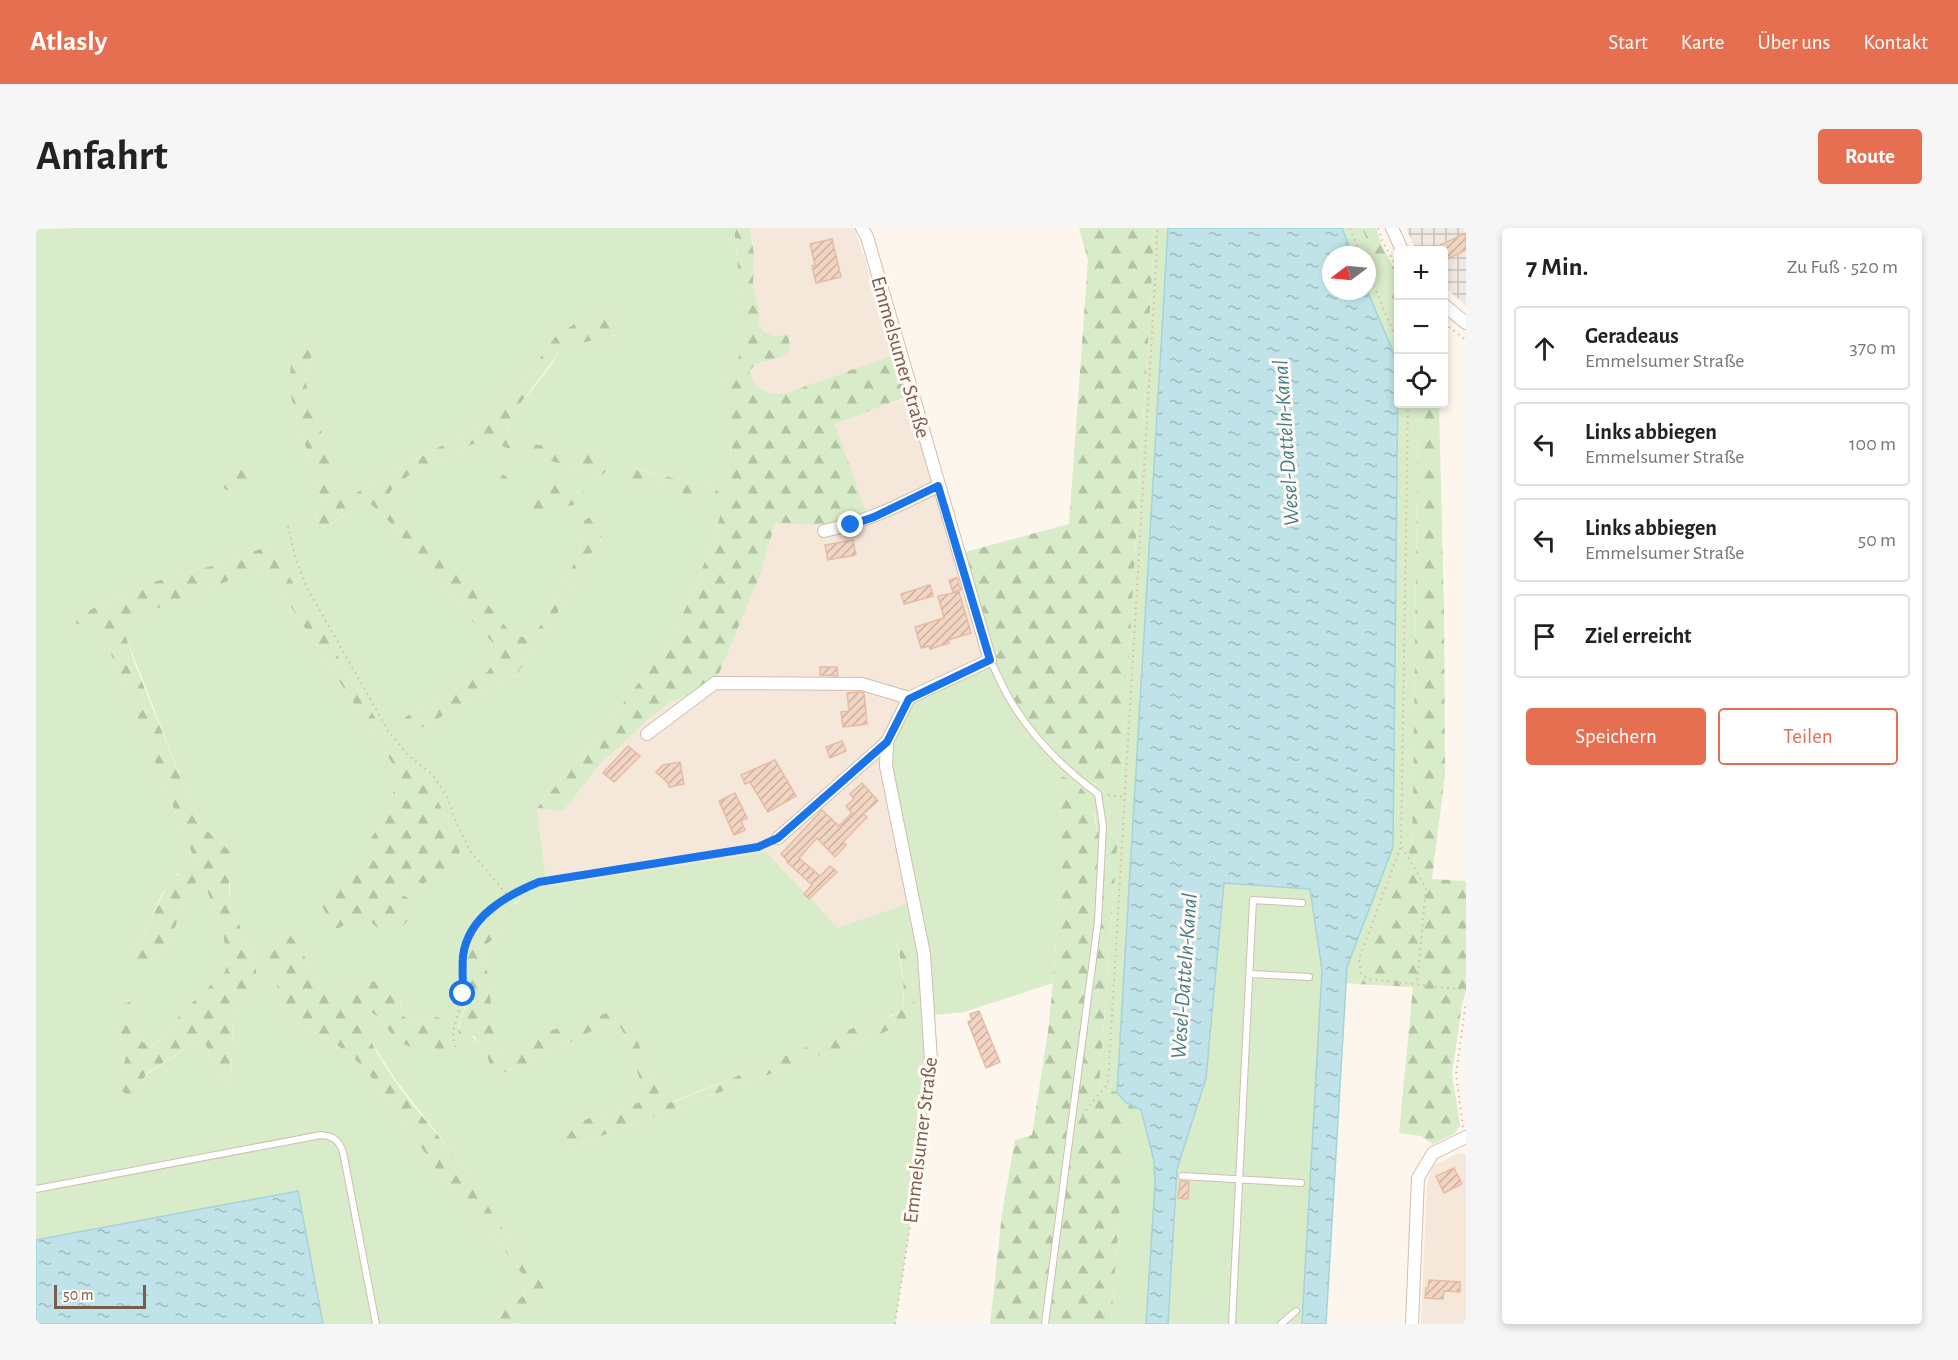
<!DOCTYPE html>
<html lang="de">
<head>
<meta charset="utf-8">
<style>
	:root { --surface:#fff; --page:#f6f6f6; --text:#222; --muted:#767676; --line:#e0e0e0; --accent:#e76f51 }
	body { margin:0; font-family:"Alegreya Sans",sans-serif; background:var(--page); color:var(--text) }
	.controls { position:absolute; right:18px; top:18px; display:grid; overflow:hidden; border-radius:6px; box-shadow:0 3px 9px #0003 }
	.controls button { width:54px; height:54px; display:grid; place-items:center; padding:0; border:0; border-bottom:2px solid var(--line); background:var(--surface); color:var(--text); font:30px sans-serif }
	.compass { position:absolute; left:1286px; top:18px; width:54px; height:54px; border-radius:50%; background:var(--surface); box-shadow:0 3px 9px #0003; rotate:254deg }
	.scale { position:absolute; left:18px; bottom:15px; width:92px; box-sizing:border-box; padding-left:6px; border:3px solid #7a5c4d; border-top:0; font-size:16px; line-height:21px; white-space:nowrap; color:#7a5c4d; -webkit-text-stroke:4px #fffaf3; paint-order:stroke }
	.stop { position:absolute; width:18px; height:18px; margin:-14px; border:4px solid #1a73e8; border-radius:50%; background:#fff }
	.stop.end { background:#1a73e8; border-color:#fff; box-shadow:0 2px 6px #0008 }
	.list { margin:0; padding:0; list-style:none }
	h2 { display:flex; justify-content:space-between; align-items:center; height:78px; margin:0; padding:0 24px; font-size:26px }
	h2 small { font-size:20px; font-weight:400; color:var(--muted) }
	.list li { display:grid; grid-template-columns:39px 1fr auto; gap:18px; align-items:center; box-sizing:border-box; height:84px; margin:0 12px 12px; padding:0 12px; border:2px solid var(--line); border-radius:6px }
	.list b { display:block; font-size:22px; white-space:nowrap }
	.list p { margin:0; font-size:20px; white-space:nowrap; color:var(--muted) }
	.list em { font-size:20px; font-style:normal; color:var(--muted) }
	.actions { display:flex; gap:12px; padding:18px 24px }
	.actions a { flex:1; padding:14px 0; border:2px solid var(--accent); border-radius:6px; text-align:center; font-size:21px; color:var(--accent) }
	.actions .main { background:var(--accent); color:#fff }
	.icon { flex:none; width:33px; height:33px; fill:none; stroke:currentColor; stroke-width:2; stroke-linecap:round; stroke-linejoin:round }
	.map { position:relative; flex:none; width:1430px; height:1096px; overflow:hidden; border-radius:6px }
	header { display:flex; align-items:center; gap:36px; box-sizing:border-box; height:84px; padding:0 30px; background:var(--accent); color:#fff }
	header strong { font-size:28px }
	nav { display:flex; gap:33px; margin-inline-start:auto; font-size:21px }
	.intro { display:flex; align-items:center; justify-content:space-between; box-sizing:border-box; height:144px; padding:0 36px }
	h1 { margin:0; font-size:42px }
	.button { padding:15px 27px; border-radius:6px; background:var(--accent); color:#fff; font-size:21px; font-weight:700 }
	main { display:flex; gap:36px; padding:0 36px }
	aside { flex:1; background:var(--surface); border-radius:6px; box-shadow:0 3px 9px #0003 }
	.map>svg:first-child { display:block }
	.residential { fill:#f5e8da }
	.industrial { fill:url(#industrial-grid) }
	.grass { fill:#d8ecc9; fill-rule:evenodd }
	.forest { fill:url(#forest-firs) }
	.water { fill:url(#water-ripples); stroke:#a5d3da; stroke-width:1.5 }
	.building { fill:url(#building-hatch); stroke:#e6bba3; stroke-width:1.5 }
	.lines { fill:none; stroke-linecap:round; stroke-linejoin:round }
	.lane-casing { stroke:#d1beb0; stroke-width:8 }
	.street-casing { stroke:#d1beb0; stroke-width:14 }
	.path { stroke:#d9b8a5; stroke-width:2; stroke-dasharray:1.5 4.5; stroke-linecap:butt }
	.lane { stroke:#fff; stroke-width:6 }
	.street { stroke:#fff; stroke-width:12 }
	.route { stroke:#1a73e8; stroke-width:8 }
	.labels { text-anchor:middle; stroke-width:6; stroke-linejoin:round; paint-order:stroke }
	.street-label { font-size:21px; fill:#7a5c4d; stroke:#fffaf3 }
	.water-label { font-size:22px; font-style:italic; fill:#437c86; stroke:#fffaf3 }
</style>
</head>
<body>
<header>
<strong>Atlasly</strong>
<nav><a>Start</a><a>Karte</a><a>Über uns</a><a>Kontakt</a></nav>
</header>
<div class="intro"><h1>Anfahrt</h1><a class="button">Route</a></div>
<main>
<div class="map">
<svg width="1430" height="1096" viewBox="0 0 1430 1096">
	<defs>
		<pattern id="industrial-grid" width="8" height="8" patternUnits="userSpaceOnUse" patternTransform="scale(1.5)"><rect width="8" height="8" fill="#efe9e4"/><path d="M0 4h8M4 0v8" fill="none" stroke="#c7c0bb"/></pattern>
		<pattern id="forest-firs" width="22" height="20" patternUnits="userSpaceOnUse" patternTransform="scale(1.5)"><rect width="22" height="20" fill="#d8ecc9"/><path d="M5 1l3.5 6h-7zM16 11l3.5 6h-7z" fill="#b4c2a5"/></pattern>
		<pattern id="water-ripples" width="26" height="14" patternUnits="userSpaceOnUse" patternTransform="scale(1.5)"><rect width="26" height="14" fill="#bfe3e8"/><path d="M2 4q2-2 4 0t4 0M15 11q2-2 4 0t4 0" fill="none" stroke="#a0bbbe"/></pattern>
		<pattern id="building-hatch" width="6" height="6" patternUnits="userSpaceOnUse" patternTransform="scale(1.5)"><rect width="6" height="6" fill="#f3d5c3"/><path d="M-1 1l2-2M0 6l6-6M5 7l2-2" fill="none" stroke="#cab0a1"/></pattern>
	</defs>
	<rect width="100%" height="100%" fill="#fdf6ec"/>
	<path class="residential" d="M714,0H818L833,44L857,127L748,166H735L725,162L716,151L713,143L720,136L746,129L754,122V113L753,107L738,108L728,104L723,96V81L717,58L718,27Z
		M883,165L960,435L932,446L881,673L802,701L730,624L511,658L501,580L527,582L563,536L585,515L635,474L655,464L725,344L739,295L784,296L798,196Z
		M1423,925L1430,926V1096H1385L1391,955L1396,940L1400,936Z"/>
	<path class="industrial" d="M1370,0H1430V78L1408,58V22H1380Z"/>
	<path class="grass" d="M46,0H698L710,116L686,158L695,209L693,252L678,311L656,366L633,415L559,512L501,580L511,658L730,624L802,700L873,675L883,726L895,832L891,886L859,1096H483L503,1083L499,1043L460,992L428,940L359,851L333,810L326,791L330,782C348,791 346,794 357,807C370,822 392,822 410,823L397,788L380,796L365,787L364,770L328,752L293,768L283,761L268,727L242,756L249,784L271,801L294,812L315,827L333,846L414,960L458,1008L490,1051L488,1067L453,1096H287L262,963L0,1012V1ZM573,86L582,106L542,116L524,123L514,139L478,184L471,199L475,210L489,215L568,226L571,243L563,249L523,235L497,229L451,213L437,216L372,248L359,258L354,264L355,272L360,279L470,399L482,409L495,408L507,395L541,330L546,312L544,301L565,311L553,328L517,393L495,423L482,445L373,507L371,488L451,444L461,430L459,417L438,395L345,284L334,276L316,283L287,300L278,290L284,285L287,278L253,162L280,114L277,127L268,139L270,156L299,248L309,267L319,266L336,254L444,198L478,167L519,109L538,96ZM596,240L662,256L679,257L665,271L620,257L597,254L590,245ZM234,317L354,514L379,549L391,551L424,617C426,637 402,647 387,656L360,647L335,610L359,577L369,555L236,349L229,342L218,341L176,360L84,394L154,573L171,603L194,623V677L218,729L221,749L204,770L197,791L195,856L189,857L180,843L171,819L164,811L110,847L103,861L83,850L90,829L82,796V778L96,774L104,798L103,812L114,819L133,806L144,786L189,744L192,729L184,695L108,506L80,442L69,405L60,401L42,387L117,354L187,335ZM142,645L158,661L147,675L133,718L122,725L111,735L97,722L112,699L125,667ZM487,671L473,679L461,692L463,706L452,715L448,728L450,741L455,752L454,767L461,826L468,828L486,818L590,786L625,869L631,876L764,823L817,800L845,792L864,783L866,779L868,760L861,715L866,708L875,724L879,782L867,796L844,806L591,898L555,912L531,920L548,892L604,874L609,866L589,808L582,794L570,796L492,835L466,845L457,843C448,821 444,811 422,800L433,764L432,749L463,678Z
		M1118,0H1132L1081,864L1063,861L1082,606L1061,604L1059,586L1021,552L1026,586V632L1017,755L928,784L899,787L893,734L856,541C856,534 855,525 856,518C863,465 919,452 960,435L974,464L988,489L1028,534L1058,556L1085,557L1116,47Z
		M1306,0H1326L1362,84V155L1356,121L1331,62V27H1317Z
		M1362,164V176H1382L1377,584L1375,619L1322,756L1310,755L1311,739L1357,619Z
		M1188,655L1274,660L1286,742L1266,1096H1132L1141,941L1170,850Z
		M1104,882L1118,933L1119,957L1110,1096H1075L1083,992L1085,896L1088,890Z"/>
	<path class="forest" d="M698,0H714L718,27L717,58L723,81V96L728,104L738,108L753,107L754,122L746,129L720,136L713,143C719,161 730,166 748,166L857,127L870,169L799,196L831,288C802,299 770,296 739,295L725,344L679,455L635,474L612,492L563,537L527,583L501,580L559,512L633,415L656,366L678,311L693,252L695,209L686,158L710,116Z
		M1043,0H1118L1116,47L1085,557C1076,557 1065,558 1057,555C1044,550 1031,537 1021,527C995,501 973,470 960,435C947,400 939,361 929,324L1033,296L1052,32Z
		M1326,0H1340L1346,18L1362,47V84Z
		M573,86L586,93L582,106L542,116L524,123L478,184L471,199L475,210L490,215L568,226L575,231L571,243L563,249L523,235L497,229L451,213L437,216L372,248L359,258L354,264L355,272L360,279L440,362L470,399L482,409L495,408L507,395L541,330L546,312L544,301L549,292L556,288C572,303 565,313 553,328L517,393L495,423L482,445L373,507L364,508L360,506V497L371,488L451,444L461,430L459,417L438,395L345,284L334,276L316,283L286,300L276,297C279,289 284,286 287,278L253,162L255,135L261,119L275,112L280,114L277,127L268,139L270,156L299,248L310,267L319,266L336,254L444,198L478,167L519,109L538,96Z
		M1382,176H1403L1408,383L1409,547L1396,651L1430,653V762L1426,776L1416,846L1424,897L1419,905L1397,916L1385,908L1363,905L1377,759L1322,756L1375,619L1377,584Z
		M595,240L662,256L679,257L682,264L678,271L671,273L620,257L597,254L589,250L590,245Z
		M208,241L214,246V253L212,257L198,262H190L187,258L190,250Z
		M455 255a9 9 0 1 1 18 0a9 9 0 1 1-18 0Z
		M528,254H540L548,263L546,273C539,278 514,282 503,285L494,281L493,271L509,260Z
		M234,317L354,514L379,549L391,551L424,617C426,637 402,647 387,656L360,647L348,635L335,610L359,577L357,564L369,555L236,349L229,342L218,341L176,360L85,394L100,439L154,573L171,603L194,623L200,642L193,655L194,677L218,729L221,749L204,770L197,791L195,856L189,857L180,843L171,819L164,811L110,846L103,861L94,869L86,863L83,850L90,829L82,796V778L96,773L104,798L103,812L115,819L133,806L144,786L189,744L192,729L184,695L108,506L80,442L69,405C59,400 49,400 40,395L42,387L117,354L187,335Z
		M1024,548C1051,554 1058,580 1061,604L1082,606L1063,860L1081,864L1089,874L1104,882L1088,890L1086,896L1083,992L1075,1096H954L966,986L979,912L996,907L1012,804L1017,755L1026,632V586L1021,552Z
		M332,630C348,637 359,646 366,662L365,666L374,671L379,684L367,698L355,706L342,700L329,689L315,693L301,701L293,692L284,673L291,660L311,638Z
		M155,638L161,649L158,661L147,675L133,718C125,723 118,727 112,734C107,742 107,751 100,757C93,748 93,731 98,721C102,713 109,706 113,697C125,672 128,652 155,638Z
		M489,662L492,664L490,668L473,679L461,692L463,706L452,715L448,728L450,741L455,752L454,767L461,826L468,828L505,807L536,794L583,782L590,786L625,869L631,875L641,873L817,800C827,796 860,790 865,781C872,769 864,728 861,714L866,708L875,724L879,782L868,796L844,806L591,898L555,912L530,920L527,914L535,903L548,892L604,874L609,866L589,808L582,794L570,796L492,835L466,845L457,844L450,826L438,808L423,810C421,793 431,781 433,765C433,754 430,743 431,732C435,700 462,676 489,662Z
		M237,704H252L268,727L283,761L293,767L328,752L351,755L364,770L365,787L380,796L397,788L409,792L414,809L410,823C392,823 370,822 357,808C346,794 348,791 331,782L326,791C344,846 393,893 427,939C442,960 454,983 469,1004C478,1016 507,1048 509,1060C511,1076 499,1090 485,1095C476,1096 462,1096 453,1096L488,1067L490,1051L458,1008L414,960L333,846L315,827L294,812L271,801L249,784L232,726Z"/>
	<path class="water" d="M1132,0H1306L1317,27H1295V63L1331,62L1356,121L1362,146L1357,619L1311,739L1290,1096H1266L1286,742L1274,661L1188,655L1170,850L1141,941L1132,1096H1110L1119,957L1118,933L1105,882L1089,874L1081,864Z
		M262,963L287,1096H0V1012Z"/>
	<path class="building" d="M1430,5V22L1409,32L1407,22H1404L1402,18Z
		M796,11L805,49L780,55L776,38L779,37L774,16Z
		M817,312L820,327L792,332L789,317Z
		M921,350L925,362L917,364L913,352Z
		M894,357L897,368L868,376L865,366Z
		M923,364L935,405L912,412L913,415L894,421L893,418L885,420L879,399L908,390L902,368Z
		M784,439H801L802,448L784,447Z
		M825,464L828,465L831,496L807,499L805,484L813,483L811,465Z
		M806,513L810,523L794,530L790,519Z
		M592,518L604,528L578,554L567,545Z
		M739,532L760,568L732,584L714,554L709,556L705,547Z
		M644,534L648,556L633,559L632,555L620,544L627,537Z
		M826,555L842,573L827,586L831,589L807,614L810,617L799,629L781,610L763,630L784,648L794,638L801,644L773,671L768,666L776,657L751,634V632L745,626L786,582L803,598L816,585L810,578L818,571L814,566Z
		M699,565L711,590L705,593L709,602L698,607L683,573Z
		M943,783L964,834L950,840L932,794L936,792L934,786Z
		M1418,940L1426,956L1408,965L1400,948Z
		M1144,953L1153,954L1152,971L1142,970Z
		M1393,1052L1424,1054V1064L1408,1063L1407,1071L1389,1070L1390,1060H1392Z"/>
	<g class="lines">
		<g class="lane-casing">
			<path id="lane" d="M954,432C961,445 966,458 973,470C995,508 1027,540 1062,566L1067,598L1062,693L1009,1096
				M1214,746L1273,749
				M1146,948L1265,955
				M0,961L285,907C298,908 303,913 307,924L340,1096
				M1196,1096L1217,672L1266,675
				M1245,1096L1260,1083"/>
		</g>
		<g class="street-casing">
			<path id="street" d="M826,0L831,9L954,432L873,470L851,514L850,538L888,726L895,832
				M1356,0L1366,22
				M1408,77L1430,95
				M788,303C830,294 864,277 902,258
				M611,506L679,455L826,456L873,470
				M742,610L851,514
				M1376,1096L1382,950L1397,925L1430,909"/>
		</g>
		<path class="path" d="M1314,0L1325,27
			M1342,0L1346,12L1362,42
			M1331,41L1362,116
			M1408,95L1430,112
			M1372,176L1365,618L1323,731L1325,745L1331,751L1430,762
			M252,298L259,328L270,358L353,504L372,527L396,546L411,569L421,596L434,623L473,669
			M1072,567L1087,569
			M1366,619L1390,660L1381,756
			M419,819L417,804L427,766V731L433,705L443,691L461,677L481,663L503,654L722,619L732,615
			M1046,887L1072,855L1120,38L1121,0
			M1427,899L1420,846L1430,774
			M859,1096L891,886L894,844"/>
		<use href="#lane" class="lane"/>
		<use href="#street" class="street"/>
	</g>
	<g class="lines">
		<path class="route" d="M427,766C427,753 426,740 427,728C432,689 469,668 503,654L722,619L742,610L851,514L873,471L954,432L902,258L838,289L815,297"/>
	</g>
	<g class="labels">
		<g class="street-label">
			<text transform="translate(865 129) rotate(74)" y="7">Emmelsumer Straße</text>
			<text transform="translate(884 912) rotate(-83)" y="7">Emmelsumer Straße</text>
		</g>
		<g class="water-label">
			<text transform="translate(1249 215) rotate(-94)" y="8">Wesel-Datteln-Kanal</text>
			<text transform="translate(1147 748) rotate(-86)" y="8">Wesel-Datteln-Kanal</text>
		</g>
	</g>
</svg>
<div class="controls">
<button>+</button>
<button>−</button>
<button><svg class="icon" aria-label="locate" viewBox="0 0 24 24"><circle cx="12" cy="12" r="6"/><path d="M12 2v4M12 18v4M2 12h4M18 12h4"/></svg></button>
</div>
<svg class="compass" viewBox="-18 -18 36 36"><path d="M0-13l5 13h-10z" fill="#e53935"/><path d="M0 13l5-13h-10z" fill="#767676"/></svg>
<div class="scale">50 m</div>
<div class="stop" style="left:427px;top:766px"></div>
<div class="stop end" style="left:815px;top:297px"></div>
</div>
<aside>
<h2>7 Min.<small>Zu Fuß · 520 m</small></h2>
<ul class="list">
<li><svg class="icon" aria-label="ahead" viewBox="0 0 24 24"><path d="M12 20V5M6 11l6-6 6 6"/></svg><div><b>Geradeaus</b><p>Emmelsumer Straße</p></div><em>370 m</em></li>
<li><svg class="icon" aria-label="left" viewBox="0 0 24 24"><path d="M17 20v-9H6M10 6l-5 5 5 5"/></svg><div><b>Links abbiegen</b><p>Emmelsumer Straße</p></div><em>100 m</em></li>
<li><svg class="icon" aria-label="left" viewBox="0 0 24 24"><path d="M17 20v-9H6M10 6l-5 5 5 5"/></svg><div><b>Links abbiegen</b><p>Emmelsumer Straße</p></div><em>50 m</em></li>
<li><svg class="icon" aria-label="arrive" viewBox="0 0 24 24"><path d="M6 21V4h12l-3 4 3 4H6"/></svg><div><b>Ziel erreicht</b></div></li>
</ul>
<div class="actions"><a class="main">Speichern</a><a>Teilen</a></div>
</aside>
</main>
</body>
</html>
